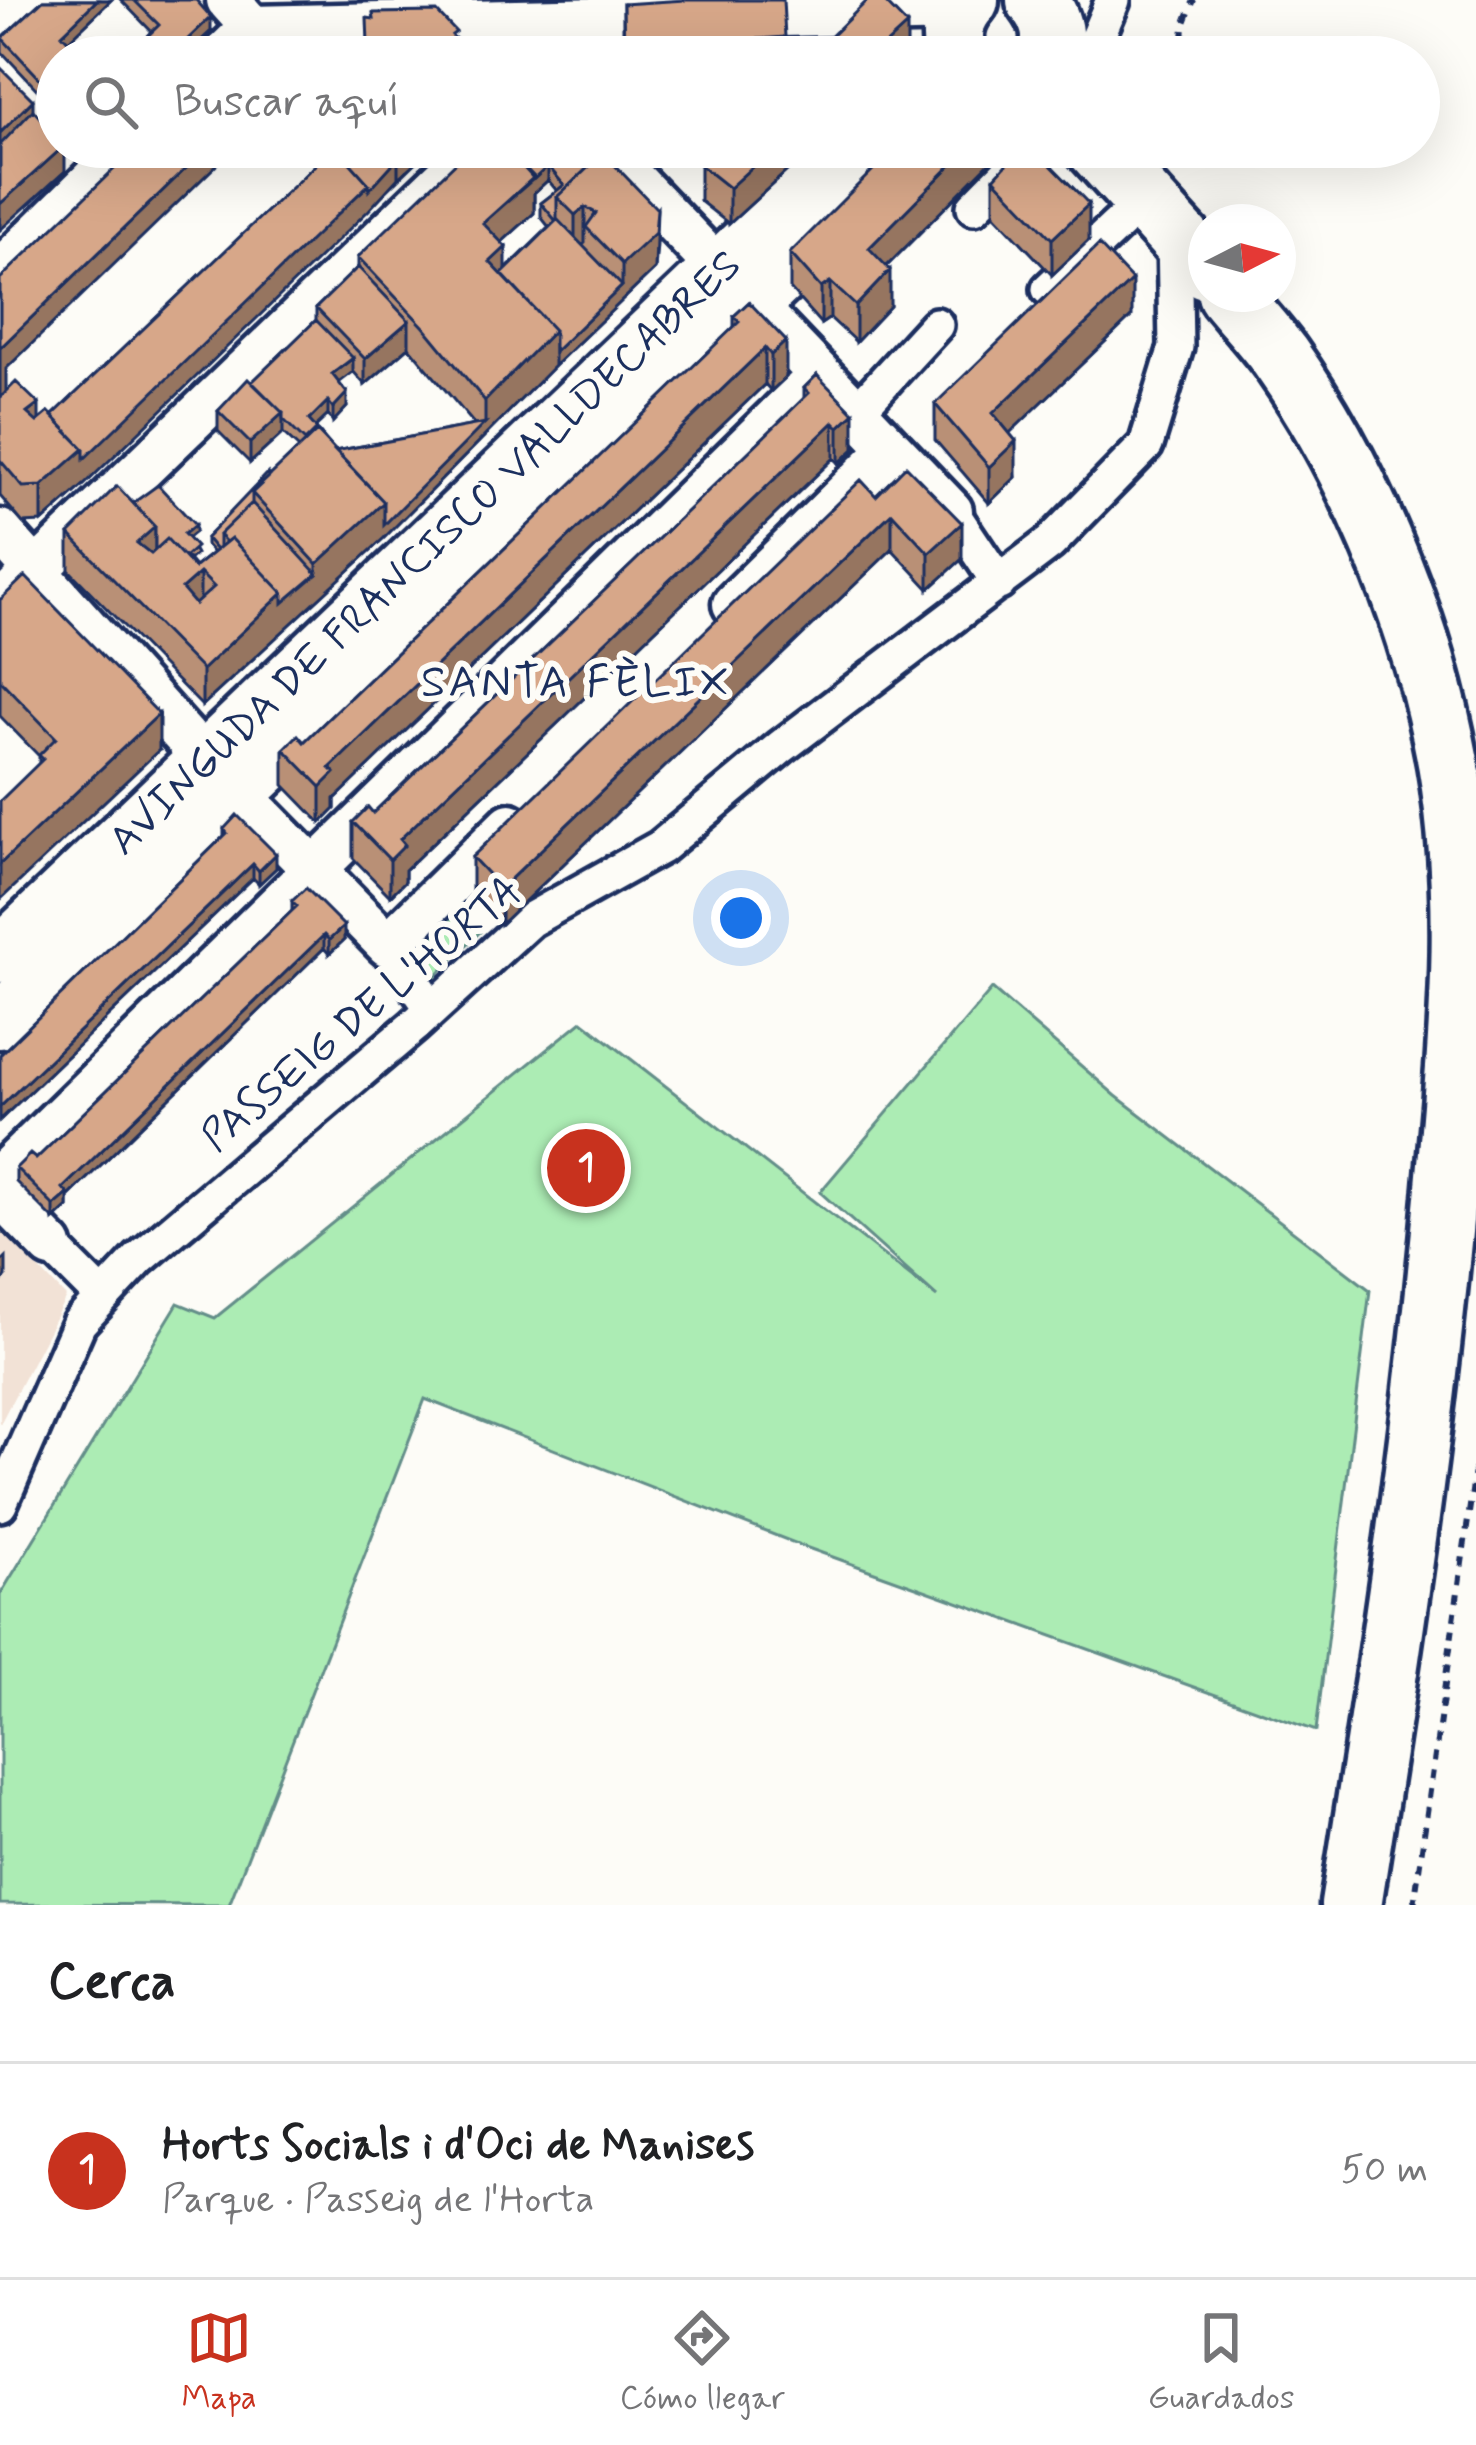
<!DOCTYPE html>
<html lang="es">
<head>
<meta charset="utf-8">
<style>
	:root { --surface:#fff; --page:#f6f6f6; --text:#202124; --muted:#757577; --line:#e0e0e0; --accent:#c8321e }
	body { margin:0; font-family:Mynerve,sans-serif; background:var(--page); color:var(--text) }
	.compass { position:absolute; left:1188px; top:204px; width:108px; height:108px; border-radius:50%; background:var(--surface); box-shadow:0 12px 48px #0002; rotate:84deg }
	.you { position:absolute; left:741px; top:918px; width:42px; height:42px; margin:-30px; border:9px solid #fff; border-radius:50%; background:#1a73e8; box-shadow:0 0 0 18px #1a73e833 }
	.badge { display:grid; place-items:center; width:78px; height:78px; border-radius:50%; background:var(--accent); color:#fff; font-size:39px; font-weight:700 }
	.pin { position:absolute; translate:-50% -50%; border:6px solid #fff; box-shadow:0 3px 12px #0006 }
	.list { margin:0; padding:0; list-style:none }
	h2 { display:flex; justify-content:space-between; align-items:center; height:156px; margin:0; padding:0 48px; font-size:51px }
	h2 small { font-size:39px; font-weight:400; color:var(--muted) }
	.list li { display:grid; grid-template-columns:78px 1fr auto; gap:36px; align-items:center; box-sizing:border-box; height:216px; padding:0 48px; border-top:3px solid var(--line) }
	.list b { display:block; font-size:45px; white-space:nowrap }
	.list p { margin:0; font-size:39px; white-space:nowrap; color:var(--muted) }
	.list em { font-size:39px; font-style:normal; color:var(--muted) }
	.icon { flex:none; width:66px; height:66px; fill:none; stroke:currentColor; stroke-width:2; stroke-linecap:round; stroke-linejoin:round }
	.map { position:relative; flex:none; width:1476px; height:1905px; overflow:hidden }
	.search { position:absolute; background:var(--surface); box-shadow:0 12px 48px #0002; left:36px; right:36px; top:36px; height:132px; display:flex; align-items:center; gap:30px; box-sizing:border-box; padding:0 42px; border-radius:66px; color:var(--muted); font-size:45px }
	.sheet { height:372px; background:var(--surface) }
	nav { display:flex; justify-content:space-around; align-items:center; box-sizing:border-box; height:168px; border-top:3px solid var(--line); background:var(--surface); font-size:33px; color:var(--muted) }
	nav a { display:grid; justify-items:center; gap:6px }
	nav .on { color:var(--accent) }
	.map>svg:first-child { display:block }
	.built { fill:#f2e2d6 }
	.green { fill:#acecb4; stroke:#648e89; stroke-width:3 }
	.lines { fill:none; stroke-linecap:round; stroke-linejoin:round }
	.pedestrian-casing { stroke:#1b2f5e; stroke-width:42 }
	.minor-casing { stroke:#1b2f5e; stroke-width:51 }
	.tertiary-casing { stroke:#1b2f5e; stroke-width:63 }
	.secondary-casing { stroke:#1b2f5e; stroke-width:69 }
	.path { stroke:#1b2f5e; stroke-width:6; stroke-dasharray:9 9; stroke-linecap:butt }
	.pedestrian { stroke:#fdfcf7; stroke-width:33 }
	.minor { stroke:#fdfcf7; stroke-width:42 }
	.tertiary { stroke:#fdfcf7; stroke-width:54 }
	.secondary { stroke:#fdfcf7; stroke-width:60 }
	.wall { fill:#b99076; stroke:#1b2f5e; stroke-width:3; fill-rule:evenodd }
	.shaded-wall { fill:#967560; stroke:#1b2f5e; stroke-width:3 }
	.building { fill:#d7a789; stroke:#1b2f5e; stroke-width:3; fill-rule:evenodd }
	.labels { text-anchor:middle; stroke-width:12; stroke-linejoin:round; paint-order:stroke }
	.street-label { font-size:42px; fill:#1b2f5e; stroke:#fdfcf7 }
	.neighbourhood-label { font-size:45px; letter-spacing:3px; fill:#1b2f5e; stroke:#fdfcf7 }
</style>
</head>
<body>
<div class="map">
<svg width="1476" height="1905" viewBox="0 0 1476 1905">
	<rect width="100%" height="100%" fill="#fdfcf7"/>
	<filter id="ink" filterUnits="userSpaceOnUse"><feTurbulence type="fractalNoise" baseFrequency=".00833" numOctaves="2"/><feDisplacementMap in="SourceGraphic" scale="24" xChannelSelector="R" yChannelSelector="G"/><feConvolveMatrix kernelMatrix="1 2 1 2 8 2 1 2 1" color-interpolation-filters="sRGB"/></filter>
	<g filter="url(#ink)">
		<path class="built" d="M0,1227L66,1297L0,1424Z"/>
		<path class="green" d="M460,910L480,932L428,983L408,961Z
			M992,989L1116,1096L1370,1290L1316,1731L805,1547L425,1399L229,1905L0,1904V1595L178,1303L215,1318L582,1021L937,1297L820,1192Z"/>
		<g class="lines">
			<g class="pedestrian-casing">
				<path id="pedestrian" d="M1089,57L1113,0
					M974,207L1033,147
					M1049,289L1144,200
					M856,412L936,325
					M951,511L999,583
					M388,945L432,1009
					M51,1246L101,1296
					M0,1504L79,1323L139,1259L414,1026L530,920L661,847L781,747L1050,543L1146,445L1176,347L1174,235"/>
			</g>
			<g class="minor-casing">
				<path id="minor" d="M228,0L252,27L958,11
					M221,57L252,27
					M0,71L57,129
					M602,147L951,511
					M0,271L126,147
					M0,531L203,757L388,945L510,825
					M734,604L891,449
					M0,605L477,147
					M0,1177L820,375
					M0,1194L51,1246"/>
			</g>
			<g class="tertiary-casing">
				<g id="tertiary">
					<path id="s1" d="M0,955L847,147"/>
					<path d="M0,1021L917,147"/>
				</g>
			</g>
			<g class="secondary-casing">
				<path id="secondary" d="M1037,0C1050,17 1057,36 1048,57
					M957,57C949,36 953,17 968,0
					M1096,147L1206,268
					M1228,294C1245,315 1264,335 1280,357C1356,464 1416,607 1443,737C1475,885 1459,1038 1446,1187C1425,1428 1389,1666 1351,1905"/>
			</g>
			<path class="path" d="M1182,57L1184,25L1194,0
				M1177,166L1178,147
				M1414,1905L1476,1463"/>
			<use href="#pedestrian" class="pedestrian"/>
			<use href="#minor" class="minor"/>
			<use href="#tertiary" class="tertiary"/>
			<use href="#secondary" class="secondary"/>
		</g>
		<path class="wall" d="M43,0H111L68,41L57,57V111L2,52V38Z
			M121,0H196L211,31L183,57H126L152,32Z
			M623,4L785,37V57H623Z
			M456,39L474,57H230L246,56L269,41Z
			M322,147H432L84,485L42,522L23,523L0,496V279L6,392L39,421L52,416L323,158Z
			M576,147L657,245L655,269L554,366L384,538L202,706L69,570V534L133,503L195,532L187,538L196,554L189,560L195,567L213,553L206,545V538L299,448L283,433L250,463L218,431V411L252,382L316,320V308L358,267V257ZM548,180L557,191L541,203V217L549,227L506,269L502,242L534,213V193ZM409,347L475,425L335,451L315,427L328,415L333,422L347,407L339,382L353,371L365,385Z
			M718,147H813L729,224L700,201V165Z
			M999,147V153L886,267L890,306L856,342L830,318L821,324L790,289V253Z
			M994,178L1089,240L1052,275L994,214Z
			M749,302L786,377L771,391L765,384L335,799V809L321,823L284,785V749L304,742L734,327V316Z
			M1132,316L1009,433L1016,477L989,503L935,440V404Z
			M817,375L854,449L839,463L834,458L405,870V881L390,896L353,858V822L373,813L804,399V388Z
			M876,496L962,559L929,589L892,549L501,924L472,893V857Z
			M0,600L159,750L39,764V756L0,716Z
			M224,829L276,868L259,884L253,878L0,1120V1055L224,836Z
			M292,901L344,940L329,954L324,948L68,1197V1207L54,1220L16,1182V1168L36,1159L292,911Z"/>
		<path class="shaded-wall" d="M97,0H111L62,47V34Z
			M211,17V31L183,57H169Z
			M907,25V57H872Z
			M33,100V136L0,169V133Z
			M63,147H65V171L0,230V204Z
			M208,147H235L6,369V404L0,430V348Z
			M398,147H432L398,178Z
			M774,147H813L729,224V188Z
			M969,147H999V153L869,284V248Z
			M398,158V178L369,210L84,485L42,522V486Z
			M548,166V180L534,193V213L483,259V223Z
			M1089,204V240L1052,275V239Z
			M585,207V243L575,251V215Z
			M657,209L655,269L554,366V352L622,286V264Z
			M506,247V283L490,262Z
			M890,270V306L856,342V306Z
			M1132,280V316L993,449V413Z
			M830,282V318L821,324V288Z
			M409,321V347L365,385V359Z
			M554,330V366L384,538L202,706V670L283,593L317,574V564L384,502L485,423V401Z
			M786,341V377L771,391V355Z
			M765,348V384L335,799V809L321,823V787L330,768Z
			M353,358V372L332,388V374Z
			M347,393V407L333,422V408Z
			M328,401V415L309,433V420Z
			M39,404V440L27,413Z
			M283,413V433L250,463V443Z
			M854,413V449L839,463V427Z
			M834,422V458L405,870V881L390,896V860L400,839Z
			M1016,441V477L989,503V467Z
			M892,513V549L501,924V888Z
			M962,523V559L929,589V553Z
			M195,525V532L184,541V534Z
			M155,527V563L137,543Z
			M200,573V609L182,625V589Z
			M159,714V750L0,900V864Z
			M276,854V868L259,884V871Z
			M253,864V878L0,1120V1107Z
			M344,926V940L329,954V940Z
			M324,935V948L68,1197V1207L54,1220V1206L63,1188Z
			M6,1257V1277L0,1283V1263Z"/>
		<path class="building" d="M43,0H97L62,34L83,57H57V97L2,38Z
			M134,0H196L211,17L169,57H126L159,25Z
			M685,0H783L785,37L624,49L623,4Z
			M868,0H883L907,25L872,57H810Z
			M437,12L456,32L452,35L468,52H474L473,57H380L368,44L367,18L374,19L373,13Z
			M367,40V57L246,56L269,41Z
			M239,49L247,57H230Z
			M0,67L33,100L0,133Z
			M33,110L57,136V147H63L0,204V145Z
			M137,147H208L0,348V279Z
			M334,147H336L369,184L84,459V449L52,416Z
			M336,147H387L398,158L369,190V184Z
			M472,147H505L534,177L483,223L506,247L490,262L554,330L485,401L424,327L358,257Z
			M505,147H576L592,164L557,197V219L622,286L554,352V330L502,274L556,221L541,203L564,185L548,166L534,179Z
			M718,147H774L729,188L700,165Z
			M896,147H969L869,248L890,270L856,306L830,282L821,288L790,253Z
			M1022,147H1033L1089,204L1052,239L994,178Z
			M603,153L657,209L655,233L622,264L586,227L596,213L585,207L575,215L557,197Z
			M1099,245L1132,280L993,413L1016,441L989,467L935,404Z
			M358,267L409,321L365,359L316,308Z
			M749,302L786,341L771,355L765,348L330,768L335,773L321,787L284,749L298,735L304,742L739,322L734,316Z
			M316,320L353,358L332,374L347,393L333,408L328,401L309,420L317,429L305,441L283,419V413L252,382Z
			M817,375L854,413L839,427L834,422L400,839L405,845L390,860L353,822L368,807L373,813L705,494L809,393L804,388Z
			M248,379L283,413L250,443L218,411Z
			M16,382L39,404L27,413L37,422L49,412L84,449L42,486L23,487L0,460V398Z
			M485,423L384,525V502L335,451Z
			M317,431L384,502L317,564L252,493Z
			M906,466L962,523L929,553L892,513L501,888L472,857L861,480L876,496Z
			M268,473L270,476L252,493V503L219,535V548L216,550L206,538Z
			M158,485L195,525L184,534L196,547L186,556L195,567L194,568L167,539L155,550V527L133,503Z
			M117,486L155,527L137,543L151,554L167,539L194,568L231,538L283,593L202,670L69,534ZM200,573L214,587L195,604L182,589Z
			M252,503L317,574L283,603V593L231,538L226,542L219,535Z
			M25,576L159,714L0,864V801L43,759L39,755L56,738L0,680V600Z
			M237,815L276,854L259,871L253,864L0,1107V1055L227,833L224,829Z
			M306,888L344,926L329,940L324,935L63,1188L68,1194L54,1206L16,1168L30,1154L36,1159L297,906L292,901Z"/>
	</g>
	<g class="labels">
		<g class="street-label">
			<text dy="15" stroke="none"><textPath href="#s1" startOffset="585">AVINGUDA DE FRANCISCO VALLDECABRES</textPath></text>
			<text transform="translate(360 1012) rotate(-40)" y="15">PASSEIG DE L'HORTA</text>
		</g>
		<g class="neighbourhood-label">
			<text x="576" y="696">SANTA FÈLIX</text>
		</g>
	</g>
</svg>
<svg class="compass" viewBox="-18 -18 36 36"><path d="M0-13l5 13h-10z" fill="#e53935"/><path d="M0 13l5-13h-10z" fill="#757577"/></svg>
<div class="you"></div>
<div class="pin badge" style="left:586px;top:1168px">1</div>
<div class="search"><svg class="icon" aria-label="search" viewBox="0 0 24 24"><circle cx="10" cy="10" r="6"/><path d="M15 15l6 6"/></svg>Buscar aquí</div>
</div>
<section class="sheet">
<h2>Cerca<small></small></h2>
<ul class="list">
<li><span class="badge">1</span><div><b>Horts Socials i d'Oci de Manises</b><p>Parque · Passeig de l'Horta</p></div><em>50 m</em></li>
</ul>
</section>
<nav>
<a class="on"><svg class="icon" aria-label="map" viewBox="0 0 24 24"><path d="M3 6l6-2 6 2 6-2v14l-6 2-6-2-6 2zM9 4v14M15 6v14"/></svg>Mapa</a>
<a><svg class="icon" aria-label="directions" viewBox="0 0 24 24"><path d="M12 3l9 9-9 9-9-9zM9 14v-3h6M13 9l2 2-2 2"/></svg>Cómo llegar</a>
<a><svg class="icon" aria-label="saved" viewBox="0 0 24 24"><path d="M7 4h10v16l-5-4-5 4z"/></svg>Guardados</a>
</nav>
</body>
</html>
